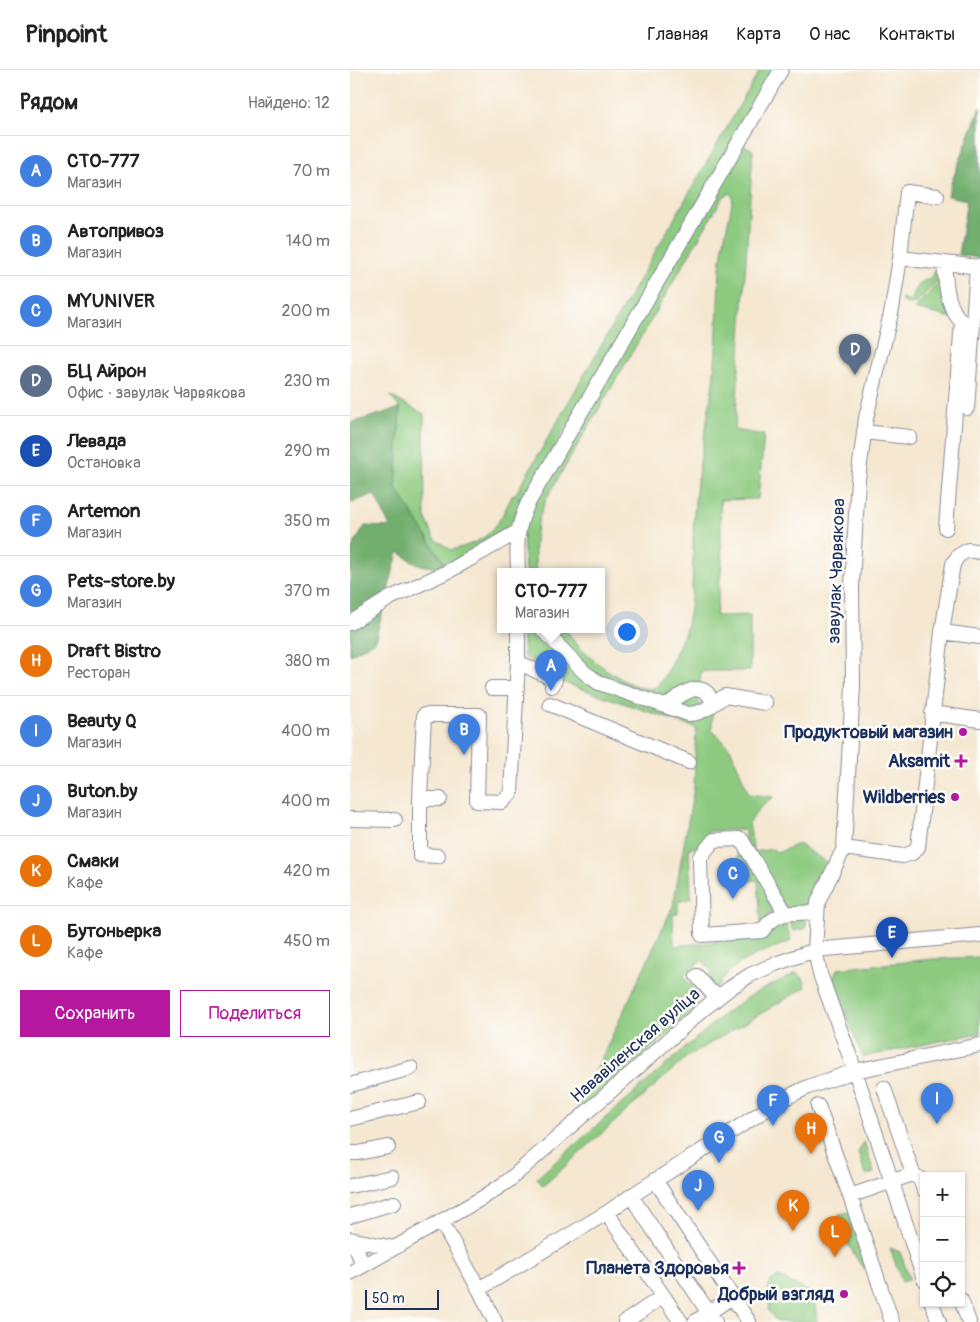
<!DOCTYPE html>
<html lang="ru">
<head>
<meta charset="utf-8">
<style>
	:root { --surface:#fff; --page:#f6f6f6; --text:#222; --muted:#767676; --line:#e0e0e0; --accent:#b5179e }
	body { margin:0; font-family:Pangolin,sans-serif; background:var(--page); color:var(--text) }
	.controls { position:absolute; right:15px; bottom:15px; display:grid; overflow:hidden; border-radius:0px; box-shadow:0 1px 4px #0004 }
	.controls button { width:45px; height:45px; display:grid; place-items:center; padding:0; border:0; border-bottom:1px solid var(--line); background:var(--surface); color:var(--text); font:25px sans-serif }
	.scale { position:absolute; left:15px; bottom:12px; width:74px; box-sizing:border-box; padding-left:5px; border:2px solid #1b2f5e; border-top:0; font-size:14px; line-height:18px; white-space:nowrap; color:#1b2f5e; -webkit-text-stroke:4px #fdfcf7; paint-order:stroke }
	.you { position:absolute; left:276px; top:561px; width:18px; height:18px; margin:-12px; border:4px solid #fff; border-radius:50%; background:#1a73e8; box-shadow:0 0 0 8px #1a73e833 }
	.badge { display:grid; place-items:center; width:32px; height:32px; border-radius:50%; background:var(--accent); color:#fff; font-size:16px; font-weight:700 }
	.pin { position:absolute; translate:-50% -41px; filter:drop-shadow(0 1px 2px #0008) }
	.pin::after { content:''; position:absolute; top:26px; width:18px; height:15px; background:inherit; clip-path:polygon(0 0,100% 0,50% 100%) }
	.popup { position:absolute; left:147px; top:498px; width:108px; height:65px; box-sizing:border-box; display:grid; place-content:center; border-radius:0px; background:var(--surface); filter:drop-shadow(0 1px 4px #0005); font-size:16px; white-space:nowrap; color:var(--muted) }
	.popup b { font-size:19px; color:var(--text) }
	.popup::after { content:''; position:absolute; left:50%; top:100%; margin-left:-10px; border:10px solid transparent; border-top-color:var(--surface) }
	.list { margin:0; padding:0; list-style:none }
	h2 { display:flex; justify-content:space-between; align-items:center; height:65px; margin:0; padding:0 20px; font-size:21px }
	h2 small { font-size:16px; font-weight:400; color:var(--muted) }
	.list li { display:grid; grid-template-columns:32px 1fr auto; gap:15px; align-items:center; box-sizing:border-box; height:70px; padding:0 20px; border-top:1px solid var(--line) }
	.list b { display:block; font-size:19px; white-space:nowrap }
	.list p { margin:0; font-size:16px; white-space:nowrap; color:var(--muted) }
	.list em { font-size:16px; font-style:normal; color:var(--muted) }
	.actions { display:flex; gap:10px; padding:15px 20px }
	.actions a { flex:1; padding:11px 0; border:1px solid var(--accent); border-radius:0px; text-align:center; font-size:18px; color:var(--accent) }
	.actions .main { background:var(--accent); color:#fff }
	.icon { flex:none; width:28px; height:28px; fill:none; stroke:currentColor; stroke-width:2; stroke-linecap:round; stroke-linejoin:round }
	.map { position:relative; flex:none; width:630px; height:1252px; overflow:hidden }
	header { display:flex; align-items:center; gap:30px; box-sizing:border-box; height:70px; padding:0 25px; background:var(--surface); border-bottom:1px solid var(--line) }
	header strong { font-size:24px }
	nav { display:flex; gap:28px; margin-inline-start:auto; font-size:18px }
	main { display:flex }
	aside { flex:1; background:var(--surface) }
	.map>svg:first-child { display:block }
	.green { fill:#8dca80; stroke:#547c6f; fill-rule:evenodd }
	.forest { fill:#72ae6e; stroke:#466e66 }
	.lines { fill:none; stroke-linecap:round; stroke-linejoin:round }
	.minor-casing { stroke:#888b97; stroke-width:16 }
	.minor { stroke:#fff; stroke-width:14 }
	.poi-dot { fill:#b5179e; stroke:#fdfcf7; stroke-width:2 }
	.labels { text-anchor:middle; stroke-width:5; stroke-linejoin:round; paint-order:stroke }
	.street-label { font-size:18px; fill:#1b2f5e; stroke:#fdfcf7 }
	.poi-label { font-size:18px; font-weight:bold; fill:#1b2f5e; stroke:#fdfcf7; text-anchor:end }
</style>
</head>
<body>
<header>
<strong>Pinpoint</strong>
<nav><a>Главная</a><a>Карта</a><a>О нас</a><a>Контакты</a></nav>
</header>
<main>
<aside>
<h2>Рядом<small>Найдено: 12</small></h2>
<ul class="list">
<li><span class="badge" style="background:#3f7fe0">A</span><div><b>СТО-777</b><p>Магазин</p></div><em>70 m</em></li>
<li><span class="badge" style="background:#3f7fe0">B</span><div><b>Автопривоз</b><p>Магазин</p></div><em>140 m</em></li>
<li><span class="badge" style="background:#3f7fe0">C</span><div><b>MYUNIVER</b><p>Магазин</p></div><em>200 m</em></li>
<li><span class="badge" style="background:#5c6f8a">D</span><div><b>БЦ Айрон</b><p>Офис · завулак Чарвякова</p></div><em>230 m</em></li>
<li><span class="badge" style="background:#1a4fb4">E</span><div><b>Левада</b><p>Остановка</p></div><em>290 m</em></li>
<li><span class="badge" style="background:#3f7fe0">F</span><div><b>Artemon</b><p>Магазин</p></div><em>350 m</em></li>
<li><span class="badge" style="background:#3f7fe0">G</span><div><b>Pets-store.by</b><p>Магазин</p></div><em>370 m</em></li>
<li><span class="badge" style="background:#e8710a">H</span><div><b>Draft Bistro</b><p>Ресторан</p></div><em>380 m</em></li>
<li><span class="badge" style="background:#3f7fe0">I</span><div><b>Beauty Q</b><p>Магазин</p></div><em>400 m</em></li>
<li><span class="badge" style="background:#3f7fe0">J</span><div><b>Buton.by</b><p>Магазин</p></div><em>400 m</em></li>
<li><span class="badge" style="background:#e8710a">K</span><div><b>Смаки</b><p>Кафе</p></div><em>420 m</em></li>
<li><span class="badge" style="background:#e8710a">L</span><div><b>Бутоньерка</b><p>Кафе</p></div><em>450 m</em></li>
</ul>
<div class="actions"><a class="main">Сохранить</a><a>Поделиться</a></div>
</aside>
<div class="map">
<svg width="630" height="1252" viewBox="0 0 630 1252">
	<rect width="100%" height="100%" fill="#fdfcf7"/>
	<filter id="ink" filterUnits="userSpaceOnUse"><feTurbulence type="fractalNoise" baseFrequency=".02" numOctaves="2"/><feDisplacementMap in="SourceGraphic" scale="10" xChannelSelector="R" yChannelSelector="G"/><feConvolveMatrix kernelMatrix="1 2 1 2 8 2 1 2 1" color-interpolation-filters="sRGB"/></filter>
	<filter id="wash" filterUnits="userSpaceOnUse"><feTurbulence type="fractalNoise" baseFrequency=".0096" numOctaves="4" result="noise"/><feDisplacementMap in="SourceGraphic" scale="20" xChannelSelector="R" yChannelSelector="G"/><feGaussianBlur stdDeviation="1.12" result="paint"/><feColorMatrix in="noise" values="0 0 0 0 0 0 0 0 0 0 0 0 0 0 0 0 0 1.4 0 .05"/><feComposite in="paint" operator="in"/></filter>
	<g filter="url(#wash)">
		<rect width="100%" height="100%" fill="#f5e7d0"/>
		<path class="green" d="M410,0H425L174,429L167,427L173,431L164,450L131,483L99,501L46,418L50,338L40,326L74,344L75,446L84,468L101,480C140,471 146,459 163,424L165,425Z
			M392,74L403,80L385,360L414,365L408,429L370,430L372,492L366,546L400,545V601H351L348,634H363L362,660L380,678L399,724L424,727L409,739L399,753L404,782L423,779L427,783L448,774L478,793L461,827L455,859L443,861L439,850L435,851L441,871C423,879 394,887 380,901C375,905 372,912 368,917L361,916L355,908L362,902L352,890L334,906L344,918L347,937L224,1047L323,836L344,718L346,658L212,612L213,605L174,587L172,560H216C223,570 231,580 241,588C252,597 293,628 307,616C314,610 335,565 337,555C346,514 341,472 345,431C349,388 359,346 364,304C368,269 367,233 370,198C372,174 379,151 383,127L380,123L373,127L199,424C185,452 183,471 186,502H175L173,462L174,450ZM395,760V776L435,842L412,867L324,876L323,844L328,843V832L341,828L339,778L358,777V761Z
			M589,200L591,207L566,233L557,234L552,231L551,228L561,231C566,218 568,212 582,207L585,201Z
			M592,209L602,248L564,239Z
			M387,776H391L427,834L411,856L408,810L390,812Z
			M630,887V963L513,987L482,910L487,899L583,889Z
			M446,903L453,908L456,917L337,987L193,1116L187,1108L373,945L401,925Z
			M514,1071L524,1103L516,1105L508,1083Z
			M499,1142L522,1207L510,1194L492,1164L489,1144Z
			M540,1178L550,1182L560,1210L552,1212Z
			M429,1207L464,1224L467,1252H427L418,1240L419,1234L416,1230L420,1211Z"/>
		<path class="forest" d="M630,37V188L608,185L617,130L598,126L600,116Z
			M50,338L46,418L99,501L67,494L48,482L25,571L0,585V481L15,456L40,457L24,424L0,433V353Z"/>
	</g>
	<g filter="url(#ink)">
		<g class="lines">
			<g class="minor-casing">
				<path id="minor" d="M550,188L630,197
					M594,193C596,213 596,237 612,252L596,458
					M617,338L627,197
					M514,362L559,367
					M168,502C167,473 165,461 178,433L431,0
					M0,553L40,528L99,501L167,462
					M193,560L234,602L249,613L338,644C354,644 362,634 375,626L415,633
					M592,562L603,494L608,486L618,480L630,482
					M168,592L205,610L202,616
					M142,618H167
					M200,634L339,692
					M316,636C330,625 354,605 363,634
					M582,643L630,650
					M70,729L74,645H129L127,731L152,732L161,723L168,592V560
					M0,749L45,750
					M494,778L553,786L562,783L568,777L592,562L630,567
					M88,786L70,785V729H90
					M435,842L391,769L364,770L350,787L352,865L412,861C428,839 443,843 467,843
					M347,906L361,922L371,925
					M0,1015L61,998
					M534,1018L563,1104L570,1109L574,1120
					M468,1036L500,1126L542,1252
					M0,1049L69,1032
					M0,1083H8L38,1077
					M305,1110L399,1252
					M0,1116L42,1107
					M500,1126L563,1104
					M258,1142L263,1152L331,1252
					M0,1146L44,1133
					M91,1151L129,1219L145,1252
					M0,1169L44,1178
					M0,1170L8,1182L13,1196
					M0,1203L134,1127L158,1111L286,999L351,941L380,918L400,905L425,894L465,880L630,865
					M574,1209L505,1001L470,904L465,880L468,832L494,778L503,616L502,515L508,409L516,348L542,239L550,188L557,122L587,126
					M129,1219L258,1142L281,1126
					M611,1230L619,1252
					M582,1233L589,1252
					M275,1252L313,1226
					M345,1252L382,1227
					M365,1252L281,1126L431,1030L458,1017L505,1001L630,975"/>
			</g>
			<use href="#minor" class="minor"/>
		</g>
	</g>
	<g class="poi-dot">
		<circle cx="613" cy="662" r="5"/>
		<path d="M608.5 683.5h5v5h5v5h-5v5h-5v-5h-5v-5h5z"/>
		<circle cx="605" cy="727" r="5"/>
		<path d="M386.5 1190.5h5v5h5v5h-5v5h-5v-5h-5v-5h5z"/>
		<circle cx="494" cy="1224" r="5"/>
	</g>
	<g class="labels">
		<g class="street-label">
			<text transform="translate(486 501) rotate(-88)" y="6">завулак Чарвякова</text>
			<text transform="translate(285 975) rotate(-41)" y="6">Нававіленская вуліца</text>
		</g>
		<g class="poi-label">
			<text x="603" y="668">Продуктовый магазин</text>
			<text x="600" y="697">Aksamit</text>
			<text x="595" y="733">Wildberries</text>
			<text x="379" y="1204">Планета Здоровья</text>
			<text x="484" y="1230">Добрый взгляд</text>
		</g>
	</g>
</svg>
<div class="controls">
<button>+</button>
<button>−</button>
<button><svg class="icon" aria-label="locate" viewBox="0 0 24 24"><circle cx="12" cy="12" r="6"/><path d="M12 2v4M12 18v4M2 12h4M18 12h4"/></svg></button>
</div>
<div class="scale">50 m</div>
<div class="you"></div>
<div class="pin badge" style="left:201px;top:621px;background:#3f7fe0">A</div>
<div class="popup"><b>СТО-777</b>Магазин</div>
<div class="pin badge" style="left:114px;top:685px;background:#3f7fe0">B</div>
<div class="pin badge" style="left:383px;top:829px;background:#3f7fe0">C</div>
<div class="pin badge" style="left:505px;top:305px;background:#5c6f8a">D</div>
<div class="pin badge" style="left:542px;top:888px;background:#1a4fb4">E</div>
<div class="pin badge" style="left:423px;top:1056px;background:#3f7fe0">F</div>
<div class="pin badge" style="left:369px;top:1093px;background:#3f7fe0">G</div>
<div class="pin badge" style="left:461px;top:1084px;background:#e8710a">H</div>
<div class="pin badge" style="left:587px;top:1054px;background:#3f7fe0">I</div>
<div class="pin badge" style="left:348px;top:1141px;background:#3f7fe0">J</div>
<div class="pin badge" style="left:443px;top:1161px;background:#e8710a">K</div>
<div class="pin badge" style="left:485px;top:1187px;background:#e8710a">L</div>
</div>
</main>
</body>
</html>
